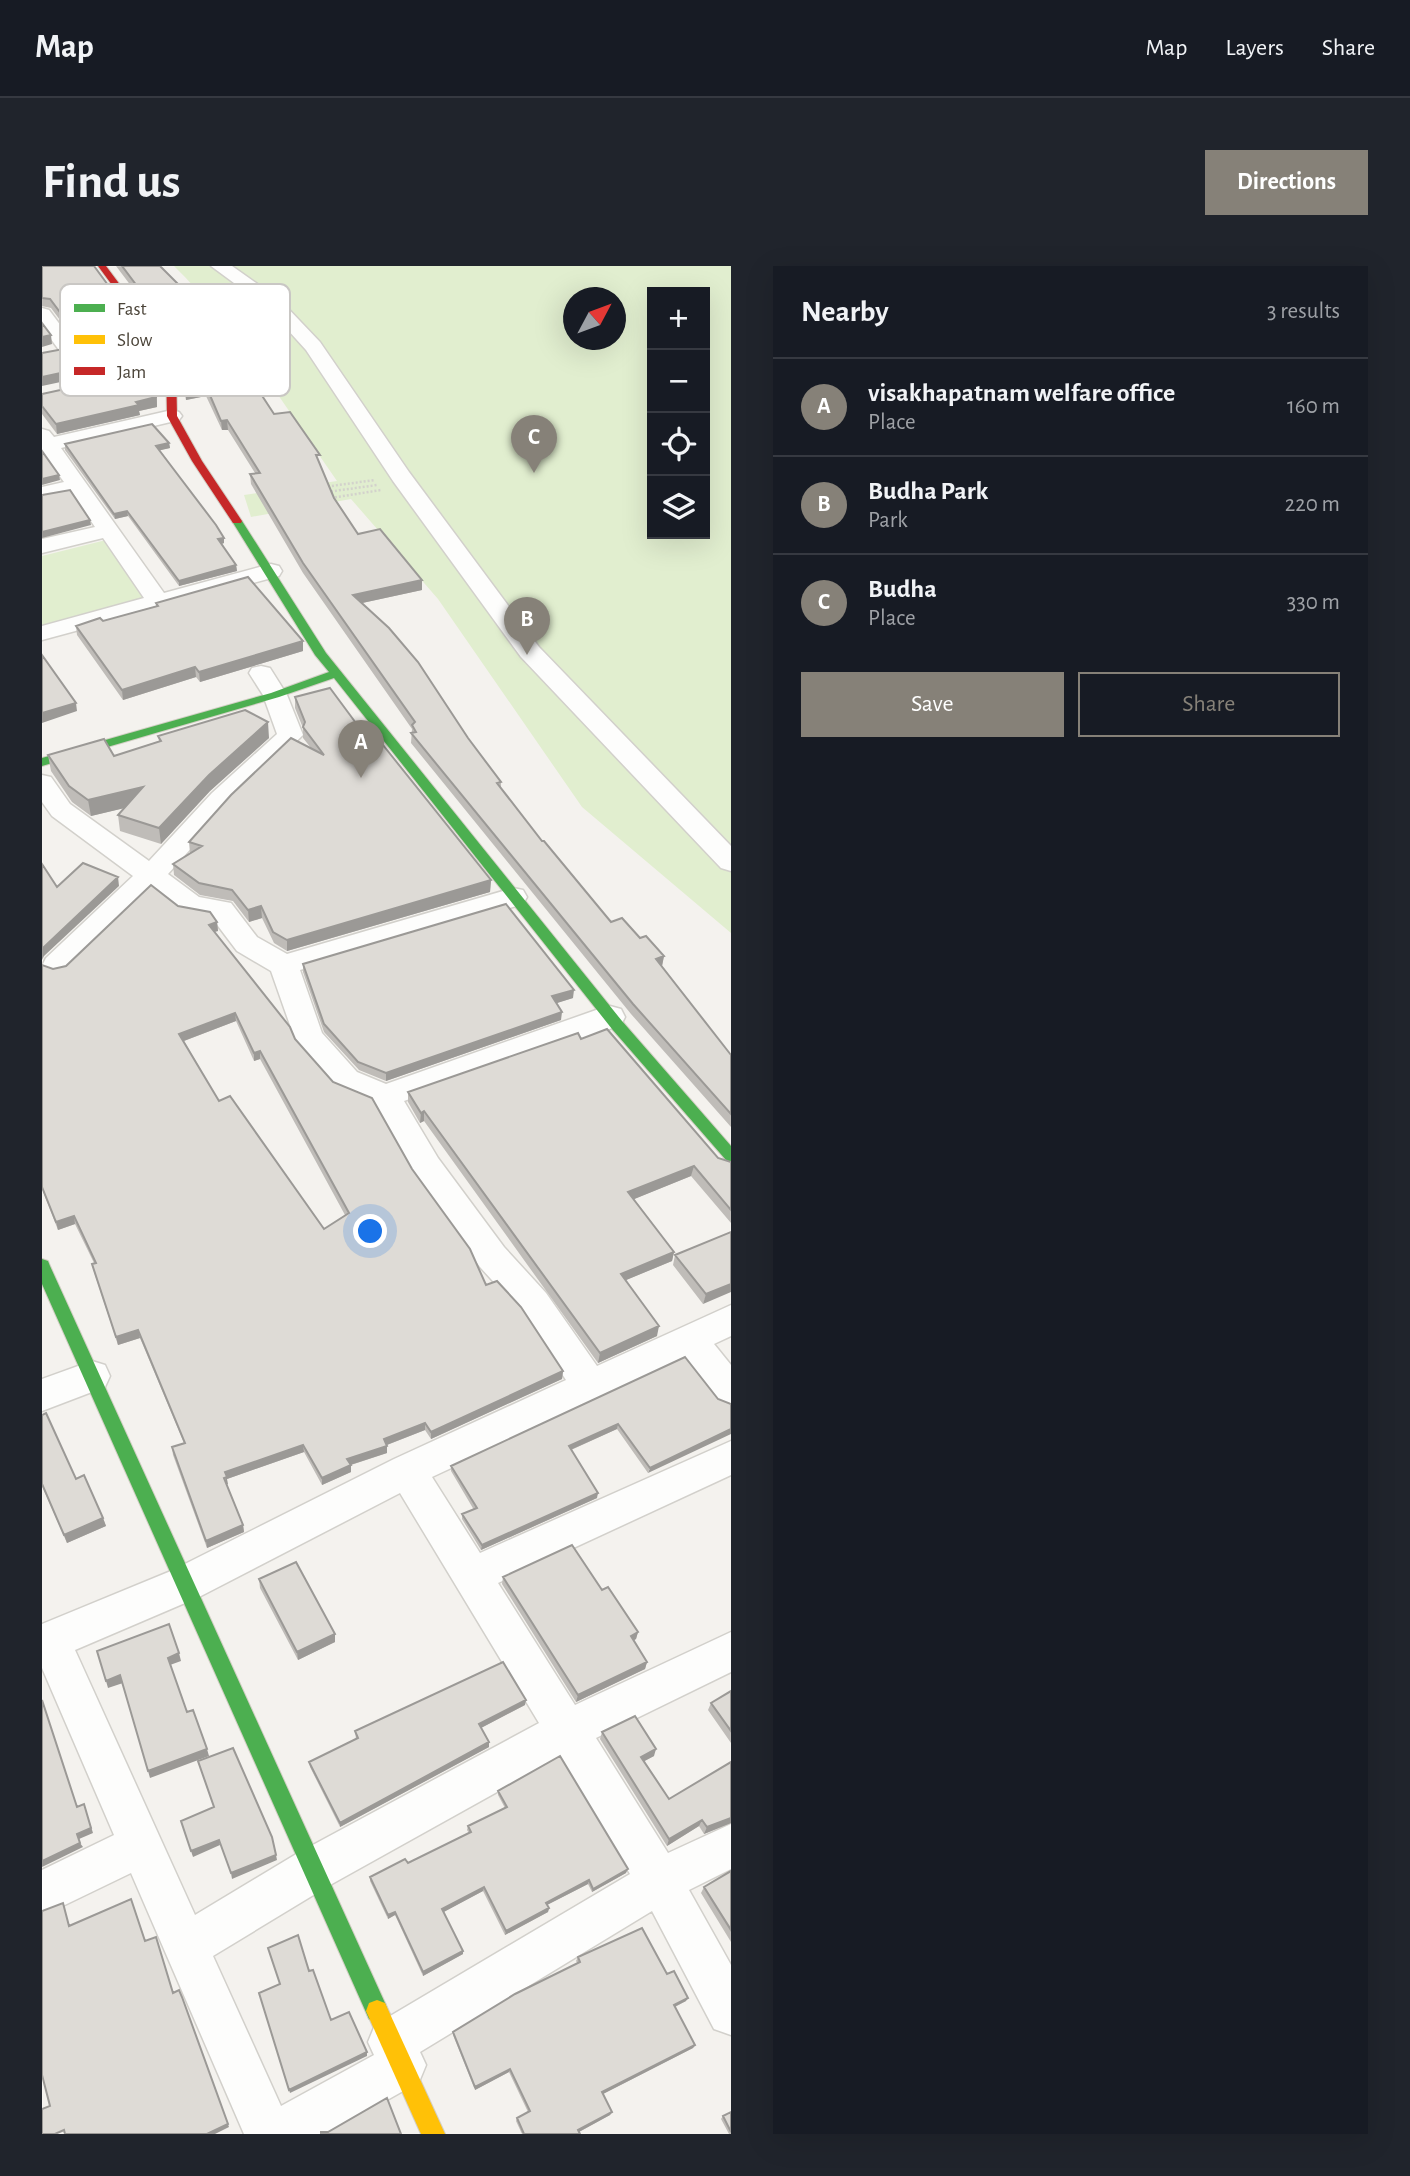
<!DOCTYPE html>
<html lang="en">
<head>
<meta charset="utf-8">
<style>
	:root { --surface:#171b24; --page:#20242c; --text:#f1f3f6; --muted:#9ea1a6; --line:#363941; --accent:#868178 }
	body { margin:0; font-family:"Alegreya Sans",sans-serif; background:var(--page); color:var(--text) }
	.controls { position:absolute; right:21px; top:21px; display:grid; overflow:hidden; border-radius:0px; box-shadow:0 7px 28px #0002 }
	.controls button { width:63px; height:63px; display:grid; place-items:center; padding:0; border:0; border-bottom:2px solid var(--line); background:var(--surface); color:var(--text); font:35px sans-serif }
	.compass { position:absolute; left:521px; top:21px; width:63px; height:63px; border-radius:50%; background:var(--surface); box-shadow:0 7px 28px #0002; rotate:49deg }
	.you { position:absolute; left:329px; top:966px; width:24px; height:24px; margin:-18px; border:5px solid #fff; border-radius:50%; background:#1a73e8; box-shadow:0 0 0 10px #1a73e833 }
	.badge { display:grid; place-items:center; width:46px; height:46px; border-radius:50%; background:var(--accent); color:#fff; font-size:23px; font-weight:700 }
	.pin { position:absolute; translate:-50% -58px; filter:drop-shadow(0 2px 4px #0008) }
	.pin::after { content:''; position:absolute; top:37px; width:24px; height:21px; background:inherit; clip-path:polygon(0 0,100% 0,50% 100%) }
	.list { margin:0; padding:0; list-style:none }
	h2 { display:flex; justify-content:space-between; align-items:center; height:91px; margin:0; padding:0 28px; font-size:30px }
	h2 small { font-size:23px; font-weight:400; color:var(--muted) }
	.list li { display:grid; grid-template-columns:46px 1fr auto; gap:21px; align-items:center; box-sizing:border-box; height:98px; padding:0 28px; border-top:2px solid var(--line) }
	.list b { display:block; font-size:26px; white-space:nowrap }
	.list p { margin:0; font-size:23px; white-space:nowrap; color:var(--muted) }
	.list em { font-size:23px; font-style:normal; color:var(--muted) }
	.actions { display:flex; gap:14px; padding:21px 28px }
	.actions a { flex:1; padding:16px 0; border:2px solid var(--accent); border-radius:0px; text-align:center; font-size:24px; color:var(--accent) }
	.actions .main { background:var(--accent); color:#fff }
	.icon { flex:none; width:38px; height:38px; fill:none; stroke:currentColor; stroke-width:2; stroke-linecap:round; stroke-linejoin:round }
	.map { position:relative; flex:none; width:689px; height:1868px; overflow:hidden; border-radius:0px }
	header { display:flex; align-items:center; gap:42px; box-sizing:border-box; height:98px; padding:0 35px; background:var(--surface); border-bottom:2px solid var(--line) }
	header strong { font-size:33px }
	nav { display:flex; gap:38px; margin-inline-start:auto; font-size:24px }
	.intro { display:flex; align-items:center; justify-content:space-between; box-sizing:border-box; height:168px; padding:0 42px }
	h1 { margin:0; font-size:49px }
	.button { padding:18px 32px; border-radius:0px; background:var(--accent); color:#fff; font-size:24px; font-weight:700 }
	main { display:flex; gap:42px; padding:0 42px }
	aside { flex:1; background:var(--surface); border-radius:0px; box-shadow:0 7px 28px #0002 }
	.map>svg:first-child { display:block }
	.green { fill:#e1eecf; fill-rule:evenodd }
	.lines { fill:none; stroke-linecap:round; stroke-linejoin:round }
	.street-casing { stroke:#d2d0cb; stroke-width:3 }
	.fast-casing { stroke:#d3cfc5; stroke-width:2 }
	.slow-casing { stroke:#d3cfc5; stroke-width:2 }
	.jam-casing { stroke:#d3cfc5; stroke-width:2 }
	.path { stroke:#d3d2cc; stroke-width:2.5; stroke-dasharray:2 2; stroke-linecap:butt }
	.street { fill:#fdfdfc; fill-rule:evenodd }
	.fast { fill:#4caf50; fill-rule:evenodd }
	.slow { fill:#ffc107; fill-rule:evenodd }
	.jam { fill:#c62828; fill-rule:evenodd }
	.wall { fill:#bfbcb8; fill-rule:evenodd }
	.shaded-wall { fill:#9b9996 }
	.building { fill:#dedbd6; stroke:#9b9996; stroke-width:2; fill-rule:evenodd }
	.key { fill:#fff; stroke:#c9c7c4; stroke-width:2 }
	.key-label { font-size:19px; fill:#4b4439 }
</style>
</head>
<body>
<header>
<strong>Map</strong>
<nav><a>Map</a><a>Layers</a><a>Share</a></nav>
</header>
<div class="intro"><h1>Find us</h1><a class="button">Directions</a></div>
<main>
<div class="map">
<svg width="689" height="1868" viewBox="0 0 689 1868">
	<rect width="100%" height="100%" fill="#f4f2ee"/>
	<path class="green" d="M132,0H689V667L540,541L396,333L309,233L209,251L202,229L295,215C244,142 196,63 132,0ZM610,26H663V268H610ZM531,32H573V74H531Z
		M64,274L110,332L0,361V290Z"/>
	<g class="lines">
		<g class="street-casing">
			<path id="street" d="M169,0H190L238,34L278,76L367,206L497,381L689,580V605L679,602L479,391L351,215L264,84L226,42Z
				M0,42L7,44L37,84L34,88H20L0,61Z
				M130,144L137,146L140,150L137,154L19,182L122,327L229,298L237,300L240,305L237,310L0,374V360L102,332L61,272L0,287V273L53,261L30,227L0,233V221L22,216L0,186V163L7,165L12,171Z
				M219,400L228,402L245,429L261,469L188,539L126,608L157,631L189,637L215,671L245,688L471,622L481,624L485,631L481,638L258,704L280,767L315,806L344,818L557,743L568,740L579,743L583,751L579,759L362,835L396,892L462,981L504,1027L555,1100L689,1039V1070L672,1078L689,1099V1142L676,1137L642,1093L390,1211L438,1287L689,1175V1209L456,1317L533,1439L689,1366V1406L554,1472L626,1587L689,1558V1603L647,1624L689,1699V1769L672,1763L610,1645L378,1786L384,1799L377,1816L285,1868H202L89,1607L0,1650V1604L72,1569L0,1402V1358L129,1305L352,1193L524,1114L480,1047L438,1001L372,910L332,838L293,822L255,779L229,705L195,685L170,652L139,646L110,624L24,706L14,709L4,706L0,700L4,692L91,610L10,550L0,536V509L9,511L28,538L107,595L170,527L235,468L221,429L207,407L210,402ZM358,1227L497,1457L256,1587L153,1649L33,1384L157,1331ZM518,1491L588,1608L333,1759L326,1776L332,1789L239,1840L171,1690L288,1619Z
				M50,1095L63,1099L68,1110L63,1121L0,1145V1113Z"/>
		</g>
		<g class="fast-casing">
			<path id="fast" d="M191,253L200,255L284,387L580,755L689,880V896L684,894L570,763L292,412L237,431L0,500V492L229,427L287,406L273,389L190,255Z
				M0,993L6,995L8,1000L343,1737L346,1745L343,1753L335,1756L327,1753L0,1018Z"/>
		</g>
		<g class="slow-casing">
			<path id="slow" d="M335,1734L343,1737L403,1868H379L324,1745L327,1737Z"/>
		</g>
		<g class="jam-casing">
			<path id="jam" d="M56,0H64L114,67L134,101L135,150L160,195L200,255L199,257H191L150,195L125,150L124,101L106,68Z"/>
		</g>
		<path class="path" d="M282,221L333,214
			M285,226L335,219
			M289,232L339,224"/>
		<use href="#street" class="street"/>
		<use href="#fast" class="fast"/>
		<use href="#slow" class="slow"/>
		<use href="#jam" class="jam"/>
	</g>
	<path class="wall" d="M0,0L92,62L33,74L9,42L0,40Z
		M74,0H118L215,122L232,148L278,198L292,232L316,268L380,314V324L320,337L426,472L459,516V522L500,575L569,656L598,672L622,690L620,700L689,789V861L589,748L369,477L370,463L261,307L209,218L208,208L213,207L186,164H180L164,130L144,134L142,99L123,65Z
		M114,103L115,141L97,145L98,149L15,168L0,148V128Z
		M127,177L128,182L118,184L182,272V277L179,278L194,299L195,305L137,320L86,250L73,253L23,184V178Z
		M114,337L261,385L158,416L154,411L81,434L35,369L34,360L61,355L114,340Z
		M253,431L328,476L449,614L448,626L245,685L232,677L220,652L207,656L191,635L158,629L132,609L131,598L148,587L147,576L269,482L261,472V462L253,442Z
		M116,470L227,472L168,525L119,578L78,565L76,549L82,542L49,550L30,536L9,505L6,489L72,490L117,475Z
		M136,640L175,656L176,665L172,666L253,773L370,903L444,1019L521,1105L520,1113L389,1173L383,1164L345,1179V1187L309,1199V1206L280,1219L262,1186L185,1213V1219L201,1259L202,1266L165,1282L131,1189L130,1181L142,1177L98,1072L76,1079L52,1006L50,998L52,997L33,958L16,964L0,923V699L11,703L24,700ZM194,755L212,795L218,793L303,949L282,963L177,835L142,775Z
		M261,698L531,732L514,737L519,754L344,815L317,804L282,766L261,706Z
		M539,773L676,892L689,896V957L649,910L592,933L632,986L630,995L584,1014L615,1070L556,1097L382,855L378,857L366,836V826Z
		M689,966L661,1038L631,999L633,989Z
		M643,1091L606,1207L575,1163L529,1184L555,1232L439,1284L420,1253V1248L432,1244L409,1205V1200Z
		M0,1149L34,1213L61,1252L64,1260L25,1277L0,1220Z
		M461,1311L560,1324L596,1366L594,1373L592,1374L605,1396L603,1403L534,1436L460,1318Z
		M217,1313L293,1368V1376L256,1394L218,1322Z
		M689,1425V1477L666,1444L669,1437Z
		M483,1439L439,1462L447,1481L298,1561L268,1501L267,1496L314,1473L313,1465Z
		M560,1466L612,1490L602,1495L627,1533L689,1557L662,1568L657,1560L625,1580L558,1473Z
		M456,1525L584,1607L550,1626L546,1618L505,1639L507,1642L506,1646L463,1669L441,1625L401,1646L421,1688L381,1710L353,1649L346,1653L328,1615V1611L366,1597L427,1567L425,1564L426,1560L463,1542L456,1529Z
		M689,1605V1676L659,1627L662,1621Z
		M536,1691L625,1708L644,1735L633,1741L653,1779L651,1782L561,1828L570,1846L568,1849L537,1866L538,1868H480L474,1855L475,1852L486,1846L467,1806L433,1824L411,1769V1766L536,1698L534,1695Z
		M689,1846V1868H687L679,1853L681,1850Z"/>
	<path class="shaded-wall" d="M91,53L92,62L33,74L32,65Z
		M9,69L10,78L0,81V71Z
		M111,87L112,96L0,120V111Z
		M114,103L115,141L97,145L98,149L15,168L14,158L94,136Z
		M164,120V130L144,134L143,125Z
		M185,154L186,164H180L179,155Z
		M127,177L128,182L115,185L114,180Z
		M17,209L18,214L0,219V213Z
		M85,245L86,250L73,253L72,248Z
		M48,254L49,259L0,272V266Z
		M182,272V277L177,279L176,273Z
		M194,299L195,305L137,320V315Z
		M380,314V324L311,339V329Z
		M261,375V385L158,416L157,406Z
		M153,401L154,411L81,434L80,424Z
		M34,437L35,445L0,457V447Z
		M226,456L227,472L168,525L119,578L117,562L167,509Z
		M101,521L104,537L49,550L46,534Z
		M76,611L77,620L2,690L0,694V683Z
		M449,614L448,626L245,685V674Z
		M219,640L220,652L207,656L206,644Z
		M175,656L176,665L168,667L167,659Z
		M622,690L620,700L614,693Z
		M532,724L531,732L509,739L510,730Z
		M520,746L519,754L344,815V807Z
		M193,747L194,755L139,776L137,768Z
		M218,785V793L212,795V787Z
		M382,845V855L378,857L379,847Z
		M652,900L649,910L585,936L586,926Z
		M32,950L33,958L16,964L14,956Z
		M632,986L630,995L577,1017L579,1008Z
		M689,1018V1026L661,1038L664,1028Z
		M617,1060L615,1070L556,1097L558,1087Z
		M96,1064L98,1072L76,1079L74,1071Z
		M521,1105L520,1113L389,1173V1166Z
		M383,1157V1164L342,1180V1173Z
		M576,1158L575,1163L526,1185L527,1180Z
		M689,1163V1168L606,1207L608,1202Z
		M261,1179L262,1186L185,1213L186,1218L184,1219L183,1206Z
		M345,1180V1187L305,1200V1193Z
		M309,1199V1206L280,1219V1212Z
		M556,1227L555,1232L439,1284L440,1279Z
		M61,1252L64,1260L25,1277L22,1269Z
		M201,1259L202,1266L165,1282L164,1275Z
		M596,1366L594,1373L587,1377L589,1370Z
		M293,1368V1376L256,1394L255,1386Z
		M137,1387L139,1395L128,1399L126,1392Z
		M605,1396L603,1403L534,1436L536,1429Z
		M78,1409L81,1417L66,1422L64,1415Z
		M484,1434L483,1439L437,1463V1458Z
		M447,1476V1481L298,1561V1557Z
		M165,1483L167,1490L108,1512L106,1505Z
		M614,1483L612,1490L597,1498L599,1491Z
		M42,1538L51,1567L37,1573L35,1568Z
		M689,1552V1557L662,1568L665,1561Z
		M660,1554L657,1560L625,1580L627,1573Z
		M177,1574L178,1579L151,1591L149,1585Z
		M38,1577L41,1581L0,1601V1595Z
		M234,1589L235,1594L190,1613L189,1607Z
		M586,1603L584,1607L550,1626L551,1623Z
		M547,1614L546,1618L503,1640L504,1637Z
		M442,1621L441,1625L400,1647V1643Z
		M507,1642L506,1646L463,1669L464,1665Z
		M353,1646V1649L346,1653V1649Z
		M421,1685V1688L381,1710V1706Z
		M140,1731L187,1861L173,1868H165Z
		M646,1732L644,1735L630,1742L632,1739Z
		M653,1779L651,1782L559,1829L560,1826Z
		M325,1786V1790L248,1827L247,1824Z
		M468,1803L467,1806L433,1824V1821Z
		M570,1846L568,1849L535,1867L536,1864Z"/>
	<path class="building" d="M0,0H52L91,53L32,65L8,33L0,32Z
		M80,0H118L164,46L169,45L196,78L215,122L232,148L248,146L278,189H274L292,232L316,268L338,263L380,314L311,329L347,362L376,396L426,472L459,516L455,517L500,575H502L569,656L580,652L598,672L604,670L622,690L614,693L689,789V848L591,738L369,467L374,466L370,459L373,456L261,297L208,208L218,207L185,154L179,155L164,120L143,125L141,90L122,56Z
		M0,57L9,69L0,71Z
		M101,68L111,87L0,111V87Z
		M114,103V131L94,136L97,139L14,158L0,140V128Z
		M110,158L127,177L114,180L174,259L182,272L176,273L194,299L137,315L85,245L72,248L23,178Z
		M0,185L17,209L0,213Z
		M28,224L48,254L0,266V229Z
		M206,311L261,375L157,406L153,401L80,424L34,360L58,352L61,355L116,340L114,337Z
		M0,389L34,437L0,447Z
		M288,422L328,476L337,474L449,614L245,674L231,666L219,640L206,644L190,624L157,617L131,598L160,580L147,576L189,529L249,472L282,489L261,461L263,456L253,431Z
		M203,444L226,456L167,509L117,562L76,549L101,521L46,534L27,520L6,489L62,473L72,490L119,475L116,470Z
		M41,597L76,611L0,683V598L15,621Z
		M109,619L136,640L168,646L175,656L167,659L248,761L253,773L291,816L330,832L370,903L428,983L444,1019L455,1015L479,1041L521,1105L389,1166L383,1157L342,1173L345,1180L305,1193L309,1199L280,1212L261,1179L183,1206L185,1211L182,1212L201,1259L164,1275L130,1181L143,1177L96,1064L74,1071L50,998L54,997L32,950L14,956L0,921V699L11,703L24,700ZM193,747L212,787L218,785L307,947L282,963L188,830L177,835L137,768Z
		M464,638L532,724L510,730L520,746L344,807L316,796L282,758L261,698Z
		M565,763L676,892L689,896V944L652,900L586,926L632,986L579,1008L617,1060L558,1087L382,845L379,847L366,826L536,767L539,773Z
		M689,966V1018L664,1028L633,989Z
		M643,1091L676,1133L689,1138V1163L608,1202L576,1158L527,1180L556,1227L440,1279L420,1248L435,1242L409,1200Z
		M4,1147L34,1213L42,1209L61,1252L22,1269L0,1218V1149Z
		M530,1279L560,1324L566,1321L596,1366L589,1370L605,1396L536,1429L461,1311Z
		M254,1296L293,1368L255,1386L217,1313Z
		M127,1358L137,1387L126,1392L145,1446L151,1444L165,1483L106,1505L78,1409L64,1415L55,1385Z
		M461,1396L484,1434L437,1458L447,1476L298,1557L267,1496L316,1472L313,1465Z
		M689,1425V1465L669,1437Z
		M0,1434L35,1541L42,1538L49,1562L35,1568L38,1577L0,1595Z
		M593,1450L614,1483L599,1491L627,1533L689,1496V1552L665,1561L660,1554L627,1573L560,1466Z
		M191,1482L230,1571L234,1589L189,1607L177,1574L149,1585L139,1555L172,1541L156,1495Z
		M518,1490L586,1603L551,1623L547,1614L504,1637L507,1642L464,1665L442,1621L400,1643L421,1685L381,1706L353,1646L346,1649L328,1611L363,1593L366,1597L429,1566L426,1560L465,1541L456,1525Z
		M689,1605V1664L662,1621Z
		M89,1633L103,1675L114,1671L131,1727L137,1724L140,1731L186,1858L165,1868H23L22,1864L13,1868H0V1843L8,1840L0,1809V1645L21,1637L27,1660Z
		M600,1662L625,1708L632,1705L646,1732L632,1739L653,1779L560,1826L570,1846L536,1864L538,1868H482L475,1852L488,1845L468,1803L433,1821L411,1766L473,1728L538,1696L536,1691Z
		M256,1669L267,1705L271,1704L289,1754L307,1746L325,1786L247,1824L217,1727L238,1718L226,1682Z
		M345,1832L359,1868H279V1866H286Z
		M689,1846V1866L681,1850Z"/>
	<rect x="18" y="18" width="230" height="112" rx="10" class="key"/>
	<rect x="32" y="38" width="31" height="8" fill="#4caf50"/>
	<rect x="32" y="69" width="31" height="9" fill="#ffc107"/>
	<rect x="32" y="101" width="31" height="8" fill="#c62828"/>
	<g class="key-label">
		<text x="75" y="49">Fast</text>
		<text x="75" y="80">Slow</text>
		<text x="75" y="112">Jam</text>
	</g>
</svg>
<div class="controls">
<button>+</button>
<button>−</button>
<button><svg class="icon" aria-label="locate" viewBox="0 0 24 24"><circle cx="12" cy="12" r="6"/><path d="M12 2v4M12 18v4M2 12h4M18 12h4"/></svg></button>
<button><svg class="icon" aria-label="layers" viewBox="0 0 24 24"><path d="M12 4l9 5-9 5-9-5zM3 14l9 5 9-5"/></svg></button>
</div>
<svg class="compass" viewBox="-18 -18 36 36"><path d="M0-13l5 13h-10z" fill="#e53935"/><path d="M0 13l5-13h-10z" fill="#9ea1a6"/></svg>
<div class="you"></div>
<div class="pin badge" style="left:319px;top:512px">A</div>
<div class="pin badge" style="left:485px;top:389px">B</div>
<div class="pin badge" style="left:492px;top:207px">C</div>
</div>
<aside>
<h2>Nearby<small>3 results</small></h2>
<ul class="list">
<li><span class="badge">A</span><div><b>visakhapatnam welfare office</b><p>Place</p></div><em>160 m</em></li>
<li><span class="badge">B</span><div><b>Budha Park</b><p>Park</p></div><em>220 m</em></li>
<li><span class="badge">C</span><div><b>Budha</b><p>Place</p></div><em>330 m</em></li>
</ul>
<div class="actions"><a class="main">Save</a><a>Share</a></div>
</aside>
</main>
</body>
</html>
